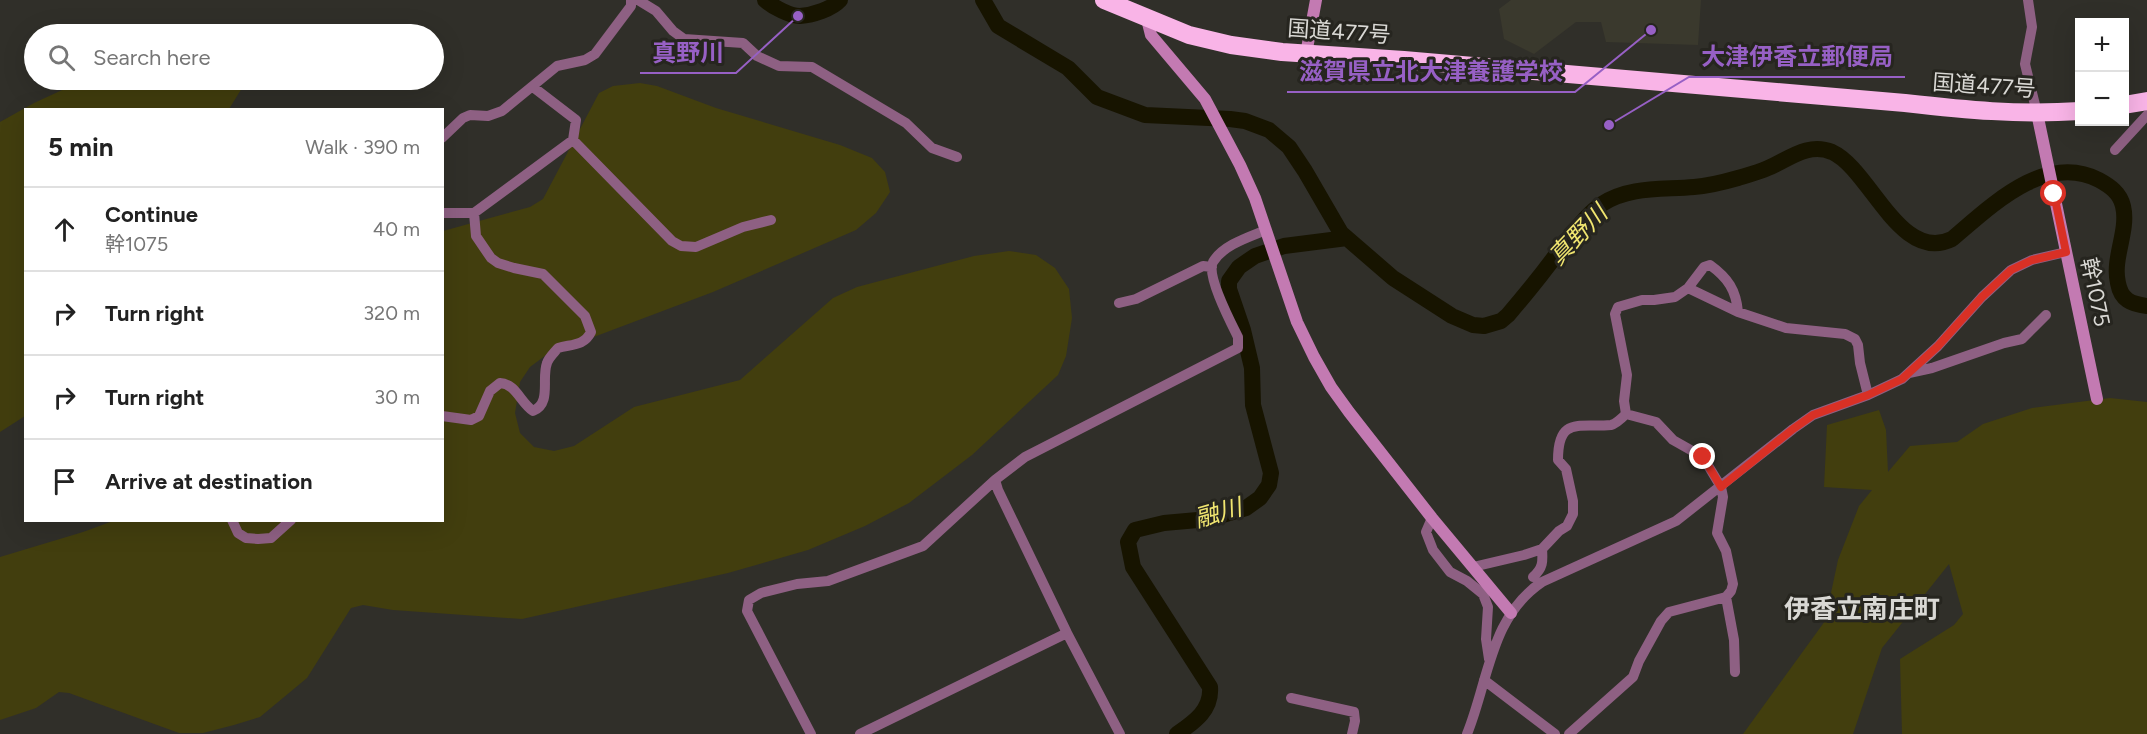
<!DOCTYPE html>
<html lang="en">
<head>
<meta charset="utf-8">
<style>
	:root { --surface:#fff; --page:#f6f6f6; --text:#222; --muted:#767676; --line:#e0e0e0 }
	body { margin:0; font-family:Figtree,"Noto Sans JP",sans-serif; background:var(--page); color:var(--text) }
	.controls { position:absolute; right:18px; top:18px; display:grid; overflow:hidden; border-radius:0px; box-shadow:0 6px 24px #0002 }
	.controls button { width:54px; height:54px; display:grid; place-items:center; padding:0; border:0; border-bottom:2px solid var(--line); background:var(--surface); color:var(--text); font:30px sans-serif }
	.stop { position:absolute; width:18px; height:18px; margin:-14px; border:4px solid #d93025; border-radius:50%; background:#fff }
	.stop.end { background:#d93025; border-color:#fff; box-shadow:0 2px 6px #0008 }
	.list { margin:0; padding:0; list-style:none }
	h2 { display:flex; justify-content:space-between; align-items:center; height:78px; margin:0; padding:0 24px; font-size:26px }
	h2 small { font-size:20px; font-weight:400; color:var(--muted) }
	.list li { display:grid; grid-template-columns:39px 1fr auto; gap:18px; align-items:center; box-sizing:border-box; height:84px; padding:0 24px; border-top:2px solid var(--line) }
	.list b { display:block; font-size:22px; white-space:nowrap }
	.list p { margin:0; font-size:20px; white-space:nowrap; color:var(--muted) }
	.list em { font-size:20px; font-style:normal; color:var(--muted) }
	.icon { flex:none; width:33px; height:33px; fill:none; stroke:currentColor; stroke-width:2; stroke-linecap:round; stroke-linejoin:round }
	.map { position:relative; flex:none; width:2147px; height:734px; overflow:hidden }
	.search { position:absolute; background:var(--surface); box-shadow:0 6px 24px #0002; left:24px; top:24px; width:420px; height:66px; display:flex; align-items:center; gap:15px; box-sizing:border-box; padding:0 21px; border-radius:33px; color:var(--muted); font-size:22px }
	.panel { position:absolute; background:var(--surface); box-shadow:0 6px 24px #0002; left:24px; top:108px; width:420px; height:414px; border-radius:0px }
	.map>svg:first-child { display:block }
	.built { fill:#3a392d }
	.green { fill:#423e0e }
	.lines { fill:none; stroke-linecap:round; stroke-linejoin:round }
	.river { stroke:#171400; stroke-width:16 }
	.street { stroke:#8e6083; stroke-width:10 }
	.secondary { stroke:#c37ab2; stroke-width:12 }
	.highway { stroke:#f9b4e7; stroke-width:18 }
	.route { stroke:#d93025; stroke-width:8 }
	.labels { text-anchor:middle; stroke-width:6; stroke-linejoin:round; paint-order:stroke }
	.street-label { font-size:22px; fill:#d9d8d4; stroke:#26251f }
	.water-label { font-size:24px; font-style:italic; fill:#f1e670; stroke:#26251f }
	.quarter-label { font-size:26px; font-weight:bold; fill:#d9d8d4; stroke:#26251f }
	.leader { fill:none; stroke:#9760c5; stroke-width:2 }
	.callout-dot { fill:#9760c5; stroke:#26251f; stroke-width:2 }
	.callout-label { font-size:24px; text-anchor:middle; font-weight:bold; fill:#9760c5; stroke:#26251f; stroke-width:6; stroke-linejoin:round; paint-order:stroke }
</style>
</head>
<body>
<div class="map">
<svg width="2147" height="734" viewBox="0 0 2147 734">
	<rect width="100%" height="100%" fill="#302f29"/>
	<path class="built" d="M1511,0H1701L1698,45L1606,42L1601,22H1576L1534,54L1504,39L1499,9Z"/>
	<path class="green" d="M84,80H247L229,109L26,110L25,416L0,432V122L34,103Z
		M640,83L657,86L716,108L840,145L872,158L885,172L890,192L876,213L856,230L713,292L546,355L530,367L520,382L515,413L520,433L534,447L554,451L574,446L634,407L740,380L833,298L857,287L974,256L1009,251L1036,255L1055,268L1069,289L1072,318L1066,356L1058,375L972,455L909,503L865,526L808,550L728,573L522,619L393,610L363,605L351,608L307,678L260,717L234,725L203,733H179L69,693L59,692L36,708L0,720V557L83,532L113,521L442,520L443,231L530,207L543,199L599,93L613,86Z
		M2110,398L2147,402V734H1902L1900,659L1954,625L1963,614L1949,564L1882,648L1853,734H1743L1825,621L1838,560L1859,506L1872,490L1824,487L1827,425L1879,410L1886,430L1888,472L1910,446L1957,442L1983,424L2032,408Z"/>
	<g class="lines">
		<path class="river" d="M765,0C773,7 790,16 800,16C813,15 832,9 840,0
			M983,0L998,26L1068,68L1097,97L1145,115L1230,119L1245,121L1269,130L1289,147L1305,171L1341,233L1393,278L1452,316L1473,325L1484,326L1501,321L1508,315C1526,294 1543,273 1559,251C1572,236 1585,215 1602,204C1630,186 1662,190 1694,187C1709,186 1724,182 1738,178C1748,175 1759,172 1768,168C1789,159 1808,142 1832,152C1870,169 1900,264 1952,239C1991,206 2045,152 2099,180C2110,186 2120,193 2123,206C2129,231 2112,258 2118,283C2121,300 2131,304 2147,306
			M1177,734C1194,722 1212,710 1210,687L1133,567L1128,542L1135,530L1164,523L1209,519L1246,508L1260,498L1269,485L1271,473L1253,405L1252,368L1243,330L1229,289V281L1239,267L1255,256L1284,246L1347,238"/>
		<path class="street" d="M638,0L656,11L673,31L684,39L743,43L757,56L779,66L812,67L906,123L932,148L957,157
			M2028,0L2032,27L2025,64L2037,113
			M442,138L463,118L470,115L488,116L502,111L557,66L585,60L595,54L631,6V0
			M573,140L672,241L681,246L696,247L743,227L771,220
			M2115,150L2147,115
			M442,213H474L573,140L576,120L533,87
			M1688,288L1738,312L1786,328L1845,334L1855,339L1858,345L1860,363L1868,395
			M1119,303L1136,299L1203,266L1212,267
			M1909,373L1932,368L2004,343L2022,339L2046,315
			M442,416L471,420L479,416L490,391L500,383C516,384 520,402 533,411C552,403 541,379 547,363C549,357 554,353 558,348C572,344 584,346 591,332L585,316L543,274L514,268L498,263L491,258L476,236L474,213
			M995,480L998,490L1067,633L1120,734
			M1432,518L1426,532L1433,550L1450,572L1467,581L1483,594L1488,607L1486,639L1489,659
			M232,520L238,533L246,538L258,539L271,538L291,520
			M1473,567L1524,555L1542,549L1559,531L1567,526L1573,514V501L1566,469L1558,460C1558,416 1579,428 1611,425C1616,424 1622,418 1626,414L1624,401L1627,375L1615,314L1618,307L1642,300H1654L1675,297L1688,288L1704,267L1710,265C1728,278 1736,290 1738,312
			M1533,577C1543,568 1543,562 1542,549
			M1726,597L1734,640L1735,672
			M1484,680L1555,734
			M1291,698L1354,712L1355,721L1352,734
			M811,734L747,611L749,600L761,593L797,584L828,581L923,546L995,480L1025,457L1238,348V337C1231,323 1206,275 1213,262C1223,245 1249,237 1266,230
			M860,734L1067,633
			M1467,734C1489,680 1490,617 1542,582L1676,521L1793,429L1813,415L1868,395L1902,379L1938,346L1982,297L2011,270L2032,260L2066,252
			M1569,734L1633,677L1639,661L1661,621L1669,612L1726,597L1731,591L1733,584L1726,551L1717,533L1723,497L1721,487L1703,457L1673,440L1656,422L1626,414"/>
		<path class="secondary" d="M1147,19L1151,35L1205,99L1240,165L1255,198L1297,322L1314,357L1331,387L1349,412L1432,518L1511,613
			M1306,54L1316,0
			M2037,113L2097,399"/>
		<path class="highway" d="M1104,0L1189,35L1231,45L1282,52L1404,60L1905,103C1967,110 2017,115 2080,111
			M2124,105L2147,101"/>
	</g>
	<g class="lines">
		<path class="route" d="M1703,457L1721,487L1793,429L1813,415L1868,395L1902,379L1938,346L1982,297L2011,270L2032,260L2066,252L2054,194"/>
	</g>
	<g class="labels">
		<g class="street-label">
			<text transform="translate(1339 31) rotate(4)" y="8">国道477号</text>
			<text transform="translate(1984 85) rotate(4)" y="8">国道477号</text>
			<text transform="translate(2096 292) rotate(78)" y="8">幹1075</text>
		</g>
		<g class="water-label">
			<text transform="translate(1578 235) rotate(-46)" y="8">真野川</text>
			<text transform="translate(1218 513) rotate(-16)" y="8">融川</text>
		</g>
		<g class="quarter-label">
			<text x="1862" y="618">伊香立南庄町</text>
		</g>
	</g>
	<path class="leader" d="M798 16L736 73H640M1609 125L1689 77H1905M1651 30L1575 92H1287"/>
	<g class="callout-dot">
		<circle cx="798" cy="16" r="6"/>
		<circle cx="1609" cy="125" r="6"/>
		<circle cx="1651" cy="30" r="6"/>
	</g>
	<g class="callout-label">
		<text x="688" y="61">真野川</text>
		<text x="1797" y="65">大津伊香立郵便局</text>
		<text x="1431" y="80">滋賀県立北大津養護学校</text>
	</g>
</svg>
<div class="controls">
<button>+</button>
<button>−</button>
</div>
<div class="stop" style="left:2054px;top:194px"></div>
<div class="stop end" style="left:1703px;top:457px"></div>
<div class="search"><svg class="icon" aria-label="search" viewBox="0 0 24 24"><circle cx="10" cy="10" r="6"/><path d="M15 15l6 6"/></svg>Search here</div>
<section class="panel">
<h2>5 min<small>Walk · 390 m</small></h2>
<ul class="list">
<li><svg class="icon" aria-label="ahead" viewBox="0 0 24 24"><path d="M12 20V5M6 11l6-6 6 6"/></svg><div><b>Continue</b><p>幹1075</p></div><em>40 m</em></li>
<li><svg class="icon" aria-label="right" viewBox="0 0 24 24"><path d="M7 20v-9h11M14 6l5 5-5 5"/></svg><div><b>Turn right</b></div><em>320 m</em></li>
<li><svg class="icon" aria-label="right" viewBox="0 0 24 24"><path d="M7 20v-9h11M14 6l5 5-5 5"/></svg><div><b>Turn right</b></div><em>30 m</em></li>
<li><svg class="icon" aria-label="arrive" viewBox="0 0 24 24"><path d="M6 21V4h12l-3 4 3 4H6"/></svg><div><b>Arrive at destination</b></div></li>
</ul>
</section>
</div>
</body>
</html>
